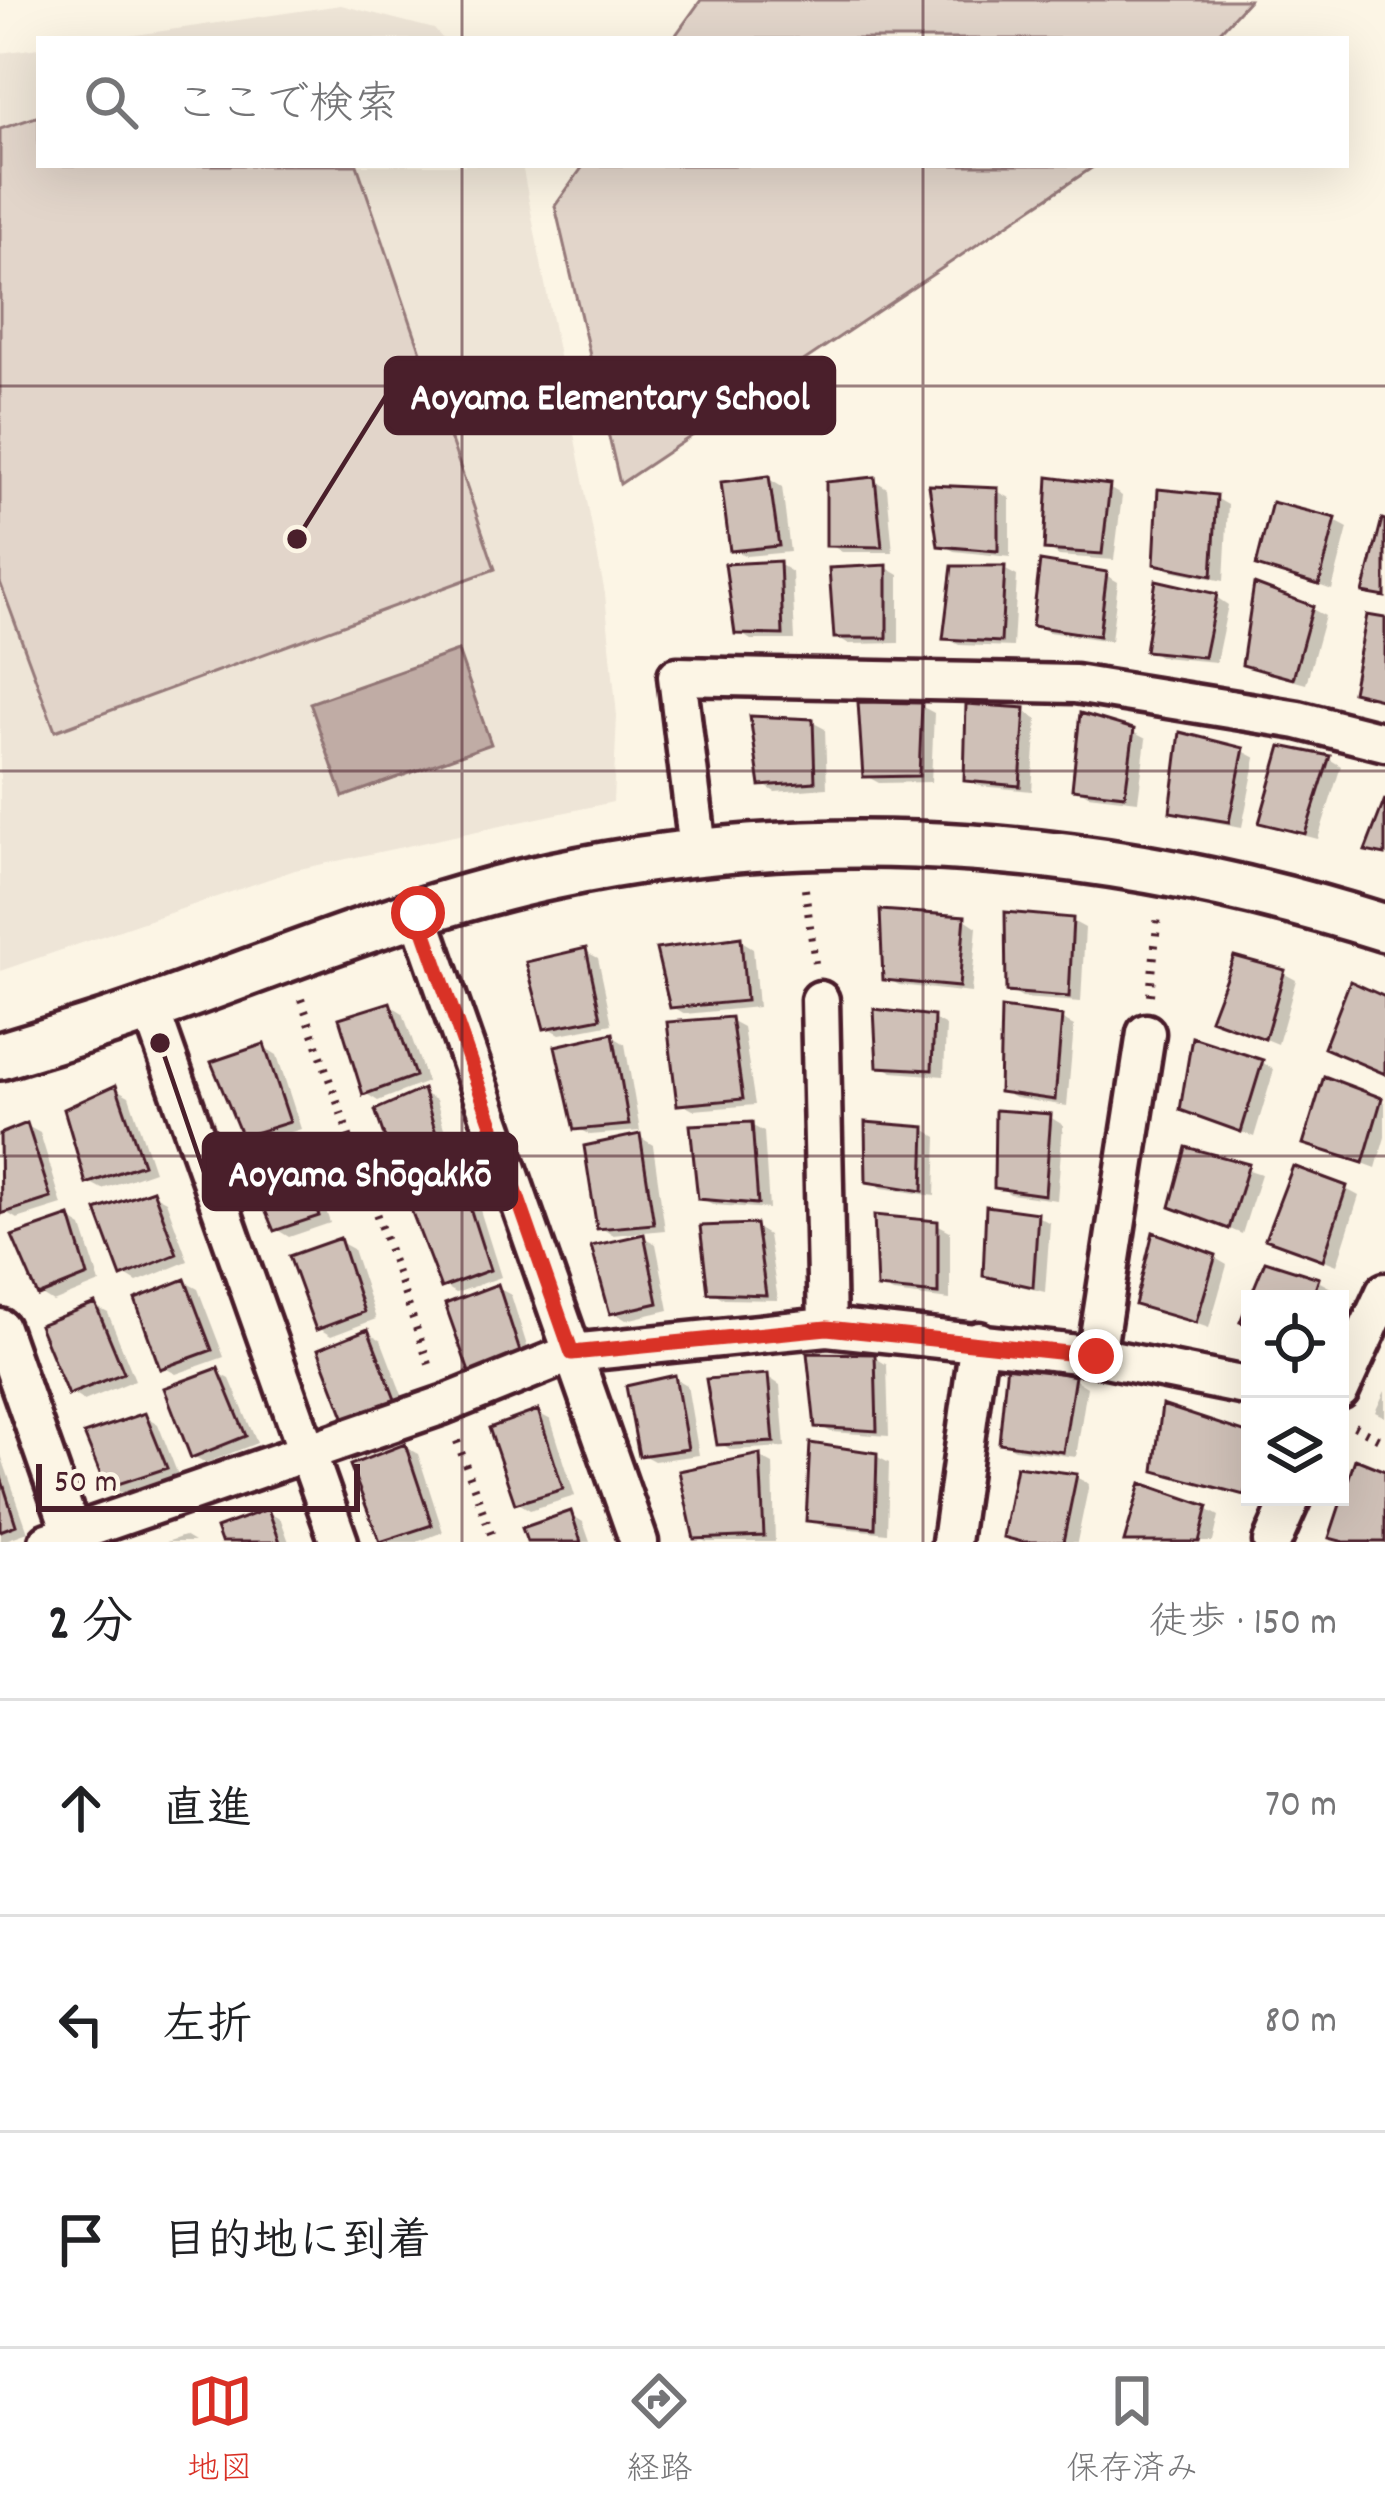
<!DOCTYPE html>
<html lang="ja">
<head>
<meta charset="utf-8">
<style>
	:root { --surface:#fff; --page:#f2f2f2; --text:#202124; --muted:#757577; --line:#e0e0e0; --accent:#d93025 }
	body { margin:0; font-family:Dekko,"Klee One",sans-serif; background:var(--page); color:var(--text) }
	.controls { position:absolute; right:36px; bottom:36px; display:grid; overflow:hidden; border-radius:0px; box-shadow:0 12px 48px #0002 }
	.controls button { width:108px; height:108px; display:grid; place-items:center; padding:0; border:0; border-bottom:3px solid var(--line); background:var(--surface); color:var(--text); font:60px sans-serif }
	.scale { position:absolute; left:36px; bottom:30px; width:324px; box-sizing:border-box; padding-left:12px; border:6px solid #4a1f2b; border-top:0; font-size:33px; line-height:42px; white-space:nowrap; color:#4a1f2b; -webkit-text-stroke:9px #fcf5e5; paint-order:stroke }
	.stop { position:absolute; width:36px; height:36px; margin:-27px; border:9px solid #d93025; border-radius:50%; background:#fff }
	.stop.end { background:#d93025; border-color:#fff; box-shadow:0 3px 12px #0008 }
	.list { margin:0; padding:0; list-style:none }
	h2 { display:flex; justify-content:space-between; align-items:center; height:156px; margin:0; padding:0 48px; font-size:51px }
	h2 small { font-size:39px; font-weight:400; color:var(--muted) }
	.list li { display:grid; grid-template-columns:78px 1fr auto; gap:36px; align-items:center; box-sizing:border-box; height:216px; padding:0 48px; border-top:3px solid var(--line) }
	.list b { display:block; font-size:45px; white-space:nowrap }
	.list em { font-size:39px; font-style:normal; color:var(--muted) }
	.icon { flex:none; width:66px; height:66px; fill:none; stroke:currentColor; stroke-width:2; stroke-linecap:round; stroke-linejoin:round }
	.map { position:relative; flex:none; width:1385px; height:1542px; overflow:hidden }
	.search { position:absolute; background:var(--surface); box-shadow:0 12px 48px #0002; left:36px; right:36px; top:36px; height:132px; display:flex; align-items:center; gap:30px; box-sizing:border-box; padding:0 42px; border-radius:0px; color:var(--muted); font-size:45px }
	.sheet { height:804px; background:var(--surface) }
	nav { display:flex; justify-content:space-around; align-items:center; box-sizing:border-box; height:168px; border-top:3px solid var(--line); background:var(--surface); font-size:33px; color:var(--muted) }
	nav a { display:grid; justify-items:center; gap:6px }
	nav .on { color:var(--accent) }
	.map>svg:first-child { display:block }
	.built { fill:#eee5d7 }
	.green { fill:#e2d5ca; stroke:#967a7a; stroke-width:3 }
	.water { fill:#c0aca5; stroke:#917474; stroke-width:3 }
	.shadow { fill:#0003 }
	.building { fill:#cfc0b7; stroke:#4a1f2b; stroke-width:3 }
	.lines { fill:none; stroke-linecap:round; stroke-linejoin:round }
	.minor-casing { stroke:#4a1f2b; stroke-width:45 }
	.tertiary-casing { stroke:#4a1f2b; stroke-width:54 }
	.path { stroke:#4a1f2b; stroke-width:8; stroke-dasharray:3 9; stroke-linecap:butt }
	.minor { stroke:#fcf5e5; stroke-width:36 }
	.tertiary { stroke:#fcf5e5; stroke-width:45 }
	.route { stroke:#d93025; stroke-width:15 }
	.grid { fill:none; stroke:#4a1f2b; stroke-width:3; stroke-opacity:0.55 }
	.leader { fill:none; stroke:#4a1f2b; stroke-width:4.5 }
	.callout-dot { fill:#4a1f2b; stroke:#fcf5e5; stroke-width:4.5 }
	.callout { fill:#4a1f2b; stroke:#4a1f2b; stroke-width:4.5 }
	.callout-label { font-size:39px; text-anchor:middle; font-weight:bold; fill:#fff }
</style>
</head>
<body>
<div class="map">
<svg width="1385" height="1542" viewBox="0 0 1385 1542">
	<rect width="100%" height="100%" fill="#fcf5e5"/>
	<filter id="ink" filterUnits="userSpaceOnUse"><feTurbulence type="fractalNoise" baseFrequency=".00833" numOctaves="2"/><feDisplacementMap in="SourceGraphic" scale="24" xChannelSelector="R" yChannelSelector="G"/><feConvolveMatrix kernelMatrix="1 2 1 2 8 2 1 2 1" color-interpolation-filters="sRGB"/></filter>
	<g filter="url(#ink)">
		<path class="built" d="M341,5L434,29L443,39H108Z
			M39,48V165H522L605,594L617,716L613,802L295,870L0,971V53Z"/>
		<path class="green" d="M701,0H1249L1213,39H673Z
			M39,116V165H357L495,569L55,731L0,582V129Z
			M584,165H1096L620,484L555,206Z"/>
		<path class="water" d="M458,651L491,744L343,797L310,703Z"/>
		<path class="shadow" d="M769,479L782,487L790,552L746,556L733,549Z
			M874,480L887,488L893,552H842L829,544Z
			M1109,488L1122,496L1114,560L1059,556L1047,548Z
			M997,491L1010,498V557L954,551L941,544Z
			M1216,498L1228,505L1224,581L1170,570L1157,562Z
			M1335,521L1348,528L1332,590L1260,564Z
			M779,564L792,572L795,640H751L738,632Z
			M887,568L899,575V643L849,644L836,636Z
			M1004,569L1017,576L1013,647L959,645L946,638Z
			M1106,575L1118,582L1111,641L1048,632L1035,624Z
			M1216,597L1228,605L1216,662L1161,657L1149,650Z
			M1312,609L1325,616L1306,684L1258,671L1245,664Z
			M921,706L934,713L931,782L879,783L866,776Z
			M1024,711L1037,719L1032,791L980,786L967,779Z
			M812,722L825,729L827,788L775,792L762,784Z
			M1133,732L1146,739L1138,801L1088,795L1075,787Z
			M1243,751L1256,758L1242,827L1186,817L1173,810Z
			M1329,759L1341,766L1318,839L1275,828L1263,821Z
			M965,919L977,927L971,993L899,985L886,978Z
			M1072,921L1085,928L1081,1002L1022,998L1009,990Z
			M740,940L753,948L758,1007L685,1014L672,1006Z
			M585,951L598,958L612,1024L560,1034L547,1027Z
			M1283,973L1296,980L1278,1044L1213,1018Z
			M390,1005L403,1013L427,1082L378,1101L365,1093Z
			M933,1019L946,1026L944,1076L893,1072L880,1065Z
			M1061,1019L1074,1026L1067,1106L1015,1098L1002,1091Z
			M730,1020L743,1027L755,1105L693,1110L680,1103Z
			M612,1036L625,1044L640,1131L590,1135L577,1128Z
			M264,1047L277,1055L301,1129L257,1143L244,1135Z
			M1262,1062L1274,1070L1254,1137L1183,1109Z
			M116,1089L129,1096L154,1171L102,1189L89,1182Z
			M423,1093L436,1100L458,1178L417,1193L404,1185Z
			M1381,1100L1385,1103V1137L1376,1168L1307,1142Z
			M1050,1117L1063,1125L1057,1200L1010,1194L997,1186Z
			M751,1125L764,1132L769,1209L714,1205L701,1198Z
			M27,1126L40,1133L62,1205L17,1219L4,1211L0,1202V1137Z
			M924,1129L937,1137L935,1196L882,1188L869,1180Z
			M640,1137L653,1145L665,1230L612,1235L600,1227Z
			M295,1147L308,1154L330,1223L289,1237L276,1229Z
			M1189,1150L1261,1174L1242,1234L1174,1206Z
			M462,1187L475,1194L501,1277L456,1293L443,1285Z
			M1346,1189L1359,1196L1337,1265L1269,1238Z
			M153,1194L166,1201L188,1261L137,1282L124,1274Z
			M1037,1216L1050,1223L1045,1292L999,1281L986,1274Z
			M69,1219L82,1227L100,1283L53,1302L40,1294Z
			M937,1224L950,1231V1300L893,1293L880,1286Z
			M755,1227L768,1235L778,1300L724,1299L711,1291Z
			M643,1237L656,1244L669,1310L626,1320L613,1312Z
			M340,1242L353,1249L376,1319L331,1336L318,1328Z
			M1215,1258L1227,1265L1209,1328L1139,1304Z
			M1318,1281L1331,1288L1327,1299H1252Z
			M185,1282L198,1289L224,1357L176,1374L163,1367Z
			M498,1288L511,1295L533,1365L484,1377L471,1370Z
			M95,1306L108,1313L135,1380L84,1401L71,1393Z
			M368,1332L381,1340L407,1408L360,1424L347,1417Z
			M874,1357L887,1365L889,1436L831,1432L818,1425Z
			M217,1372L230,1379L257,1443L206,1463L193,1456Z
			M768,1377L780,1385L785,1447L732,1450L719,1443Z
			M675,1378L687,1385L699,1455L654,1461L641,1454Z
			M1074,1379L1087,1387L1076,1457L1015,1449L1002,1442Z
			M1385,1391V1417L1375,1412Z
			M538,1413L551,1420L575,1496L530,1510L517,1502Z
			M145,1416L158,1424L178,1475L122,1493L109,1486Z
			M1250,1437V1497H1258L1257,1500L1170,1477L1157,1469Z
			M405,1447L418,1454L443,1532L417,1542H383L354,1467Z
			M0,1452L28,1532L0,1542Z
			M876,1456L889,1463L887,1533L822,1526L809,1519Z
			M760,1457L773,1464L775,1542H706L697,1537Z
			M1076,1477L1089,1484L1077,1542H1018L1006,1535Z
			M1206,1509L1219,1516L1213,1542H1127Z
			M268,1512L281,1520L289,1542H224Z
			M570,1514L583,1522L590,1542H530Z
			M184,1536L194,1542H166Z"/>
		<path class="building" d="M769,476L779,546L730,551L721,482Z
			M875,477L882,547L826,546V482Z
			M1048,477L1110,485L1102,554L1044,550Z
			M929,485L998,488V551L938,546Z
			M1158,489L1217,495L1212,576L1154,564Z
			M1272,502L1336,518L1319,585L1256,566Z
			M1382,519L1385,520V597L1363,593Z
			M780,561L783,635L735,634L725,564Z
			M1040,561L1107,572L1099,636L1032,626Z
			M887,565V638H834L829,568Z
			M952,566H1005L1001,642L943,639Z
			M1156,580L1217,594L1204,657L1145,651Z
			M1254,584L1313,606L1293,679L1242,665Z
			M1367,615L1385,618V700L1352,692Z
			M858,702L922,703L919,776L863,777Z
			M966,704L1025,708L1020,786L964,781Z
			M1080,713L1134,729L1125,795L1072,789Z
			M750,716L813,719L815,782L760,786Z
			M1180,732L1244,748L1229,822L1170,812Z
			M1281,746L1330,756L1305,834L1259,823Z
			M1385,799V855L1365,851Z
			M880,910L965,916L959,987L883,980Z
			M1005,912L1073,918L1069,997L1006,992Z
			M741,937L746,1001L670,1008L656,949Z
			M586,948L601,1018L544,1029L526,962Z
			M1234,956L1285,970L1265,1039L1210,1019Z
			M1350,981L1385,997V1074L1324,1048Z
			M390,1002L415,1076L363,1095L339,1018Z
			M1001,1008L1062,1016L1055,1100L999,1092Z
			M874,1009L934,1016L932,1070L877,1067Z
			M731,1017L743,1099L677,1105L667,1022Z
			M613,1033L629,1125L574,1130L555,1046Z
			M1192,1037L1263,1060L1241,1132L1180,1110Z
			M264,1044L290,1122L242,1137L211,1062Z
			M1324,1076L1382,1098L1363,1163L1303,1144Z
			M116,1085L143,1164L86,1184L64,1109Z
			M423,1089L447,1171L402,1187L375,1110Z
			M995,1110L1051,1114L1045,1195L994,1188Z
			M752,1122L758,1204L698,1199L690,1125Z
			M865,1122L925,1127L923,1191L866,1182Z
			M27,1123L51,1198L1,1214L0,1134Z
			M640,1134L654,1224L597,1229L584,1146Z
			M295,1143L319,1216L274,1231L245,1163Z
			M1186,1147L1249,1164L1229,1229L1170,1207Z
			M1293,1166L1347,1186L1323,1260L1265,1239Z
			M462,1183L490,1270L441,1288L408,1202Z
			M153,1190L177,1254L121,1277L96,1210Z
			M986,1206L1038,1213L1033,1287L983,1276Z
			M874,1215L938,1221V1294L877,1288Z
			M70,1216L88,1276L38,1296L12,1236Z
			M756,1224L766,1295L708,1293L700,1226Z
			M1153,1232L1216,1255L1196,1323L1135,1305Z
			M644,1234L658,1303L610,1314L591,1246Z
			M340,1238L364,1312L316,1330L289,1256Z
			M1265,1261L1319,1278L1312,1299H1250V1325L1240,1322Z
			M185,1279L212,1350L160,1369L135,1299Z
			M498,1284L522,1358L469,1372L445,1304Z
			M95,1303L124,1373L68,1395L39,1325Z
			M368,1329L396,1402L345,1419L318,1349Z
			M807,1353L875,1354L877,1431L815,1427Z
			M1007,1363L1075,1376L1063,1452L999,1443Z
			M218,1368L246,1436L191,1458L164,1388Z
			M768,1374L774,1442L717,1445L706,1379Z
			M675,1375L688,1449L639,1456L626,1386Z
			M1162,1405L1250,1434V1473L1244,1495L1154,1471Z
			M538,1410L563,1489L515,1504L489,1428Z
			M145,1413L167,1468L106,1488L84,1434Z
			M810,1443L877,1453L875,1528L806,1521Z
			M405,1444L432,1525L380,1542L350,1465Z
			M760,1454L764,1536L694,1539L679,1471Z
			M1355,1459L1385,1471V1542H1344L1329,1538Z
			M1016,1466L1077,1474L1063,1542H1022L1003,1537Z
			M0,1474L16,1525L0,1531Z
			M1141,1483L1208,1506L1199,1542H1124Z
			M268,1509L280,1542H221L216,1528Z
			M571,1511L581,1542H527L522,1528Z"/>
		<g class="lines">
			<g class="minor-casing">
				<path id="minor" d="M698,850L677,676L1075,684L1298,720L1385,742
					M418,913L639,1542
					M820,1000L827,1327
					M150,1008L339,1542
					M0,1328L75,1542
					M1096,1356L1146,1033
					M1340,1390L1385,1292
					M48,1542L443,1405L572,1353L827,1327L1096,1356L1250,1387
					M951,1542L979,1341
					M1272,1542L1292,1497"/>
			</g>
			<g class="tertiary-casing">
				<path id="tertiary" d="M0,1056C52,1040 105,1025 156,1006C286,960 416,905 552,876C829,817 1117,843 1385,928"/>
			</g>
			<path class="path" d="M805,889L815,963
				M1150,995L1158,915
				M301,999L431,1370
				M1354,1426L1385,1442
				M457,1441L494,1542"/>
			<use href="#minor" class="minor"/>
			<use href="#tertiary" class="tertiary"/>
		</g>
	</g>
	<g class="lines" filter="url(#ink)">
		<path class="route" d="M418,913L572,1353L827,1328L1096,1356"/>
	</g>
	<path class="grid" d="M462,0V39M923,0V39M462,165V1542M923,165V1542M0,386H1385M0,771H1385M0,1156H1385"/>
	<path class="leader" d="M297 539L386 396M160 1043L204 1172"/>
	<g class="callout-dot">
		<circle cx="297" cy="539" r="12"/>
		<circle cx="160" cy="1043" r="12"/>
	</g>
	<g class="callout">
		<rect x="386" y="358" width="448" height="75" rx="12"/>
		<rect x="204" y="1134" width="312" height="75" rx="12"/>
	</g>
	<g class="callout-label">
		<text x="610" y="409">Aoyama Elementary School</text>
		<text x="360" y="1186">Aoyama Shōgakkō</text>
	</g>
</svg>
<div class="controls">
<button><svg class="icon" aria-label="locate" viewBox="0 0 24 24"><circle cx="12" cy="12" r="6"/><path d="M12 2v4M12 18v4M2 12h4M18 12h4"/></svg></button>
<button><svg class="icon" aria-label="layers" viewBox="0 0 24 24"><path d="M12 4l9 5-9 5-9-5zM3 14l9 5 9-5"/></svg></button>
</div>
<div class="scale">50 m</div>
<div class="stop" style="left:418px;top:913px"></div>
<div class="stop end" style="left:1096px;top:1356px"></div>
<div class="search"><svg class="icon" aria-label="search" viewBox="0 0 24 24"><circle cx="10" cy="10" r="6"/><path d="M15 15l6 6"/></svg>ここで検索</div>
</div>
<section class="sheet">
<h2>2 分<small>徒歩 · 150 m</small></h2>
<ul class="list">
<li><svg class="icon" aria-label="ahead" viewBox="0 0 24 24"><path d="M12 20V5M6 11l6-6 6 6"/></svg><div><b>直進</b></div><em>70 m</em></li>
<li><svg class="icon" aria-label="left" viewBox="0 0 24 24"><path d="M17 20v-9H6M10 6l-5 5 5 5"/></svg><div><b>左折</b></div><em>80 m</em></li>
<li><svg class="icon" aria-label="arrive" viewBox="0 0 24 24"><path d="M6 21V4h12l-3 4 3 4H6"/></svg><div><b>目的地に到着</b></div></li>
</ul>
</section>
<nav>
<a class="on"><svg class="icon" aria-label="map" viewBox="0 0 24 24"><path d="M3 6l6-2 6 2 6-2v14l-6 2-6-2-6 2zM9 4v14M15 6v14"/></svg>地図</a>
<a><svg class="icon" aria-label="directions" viewBox="0 0 24 24"><path d="M12 3l9 9-9 9-9-9zM9 14v-3h6M13 9l2 2-2 2"/></svg>経路</a>
<a><svg class="icon" aria-label="saved" viewBox="0 0 24 24"><path d="M7 4h10v16l-5-4-5 4z"/></svg>保存済み</a>
</nav>
</body>
</html>
